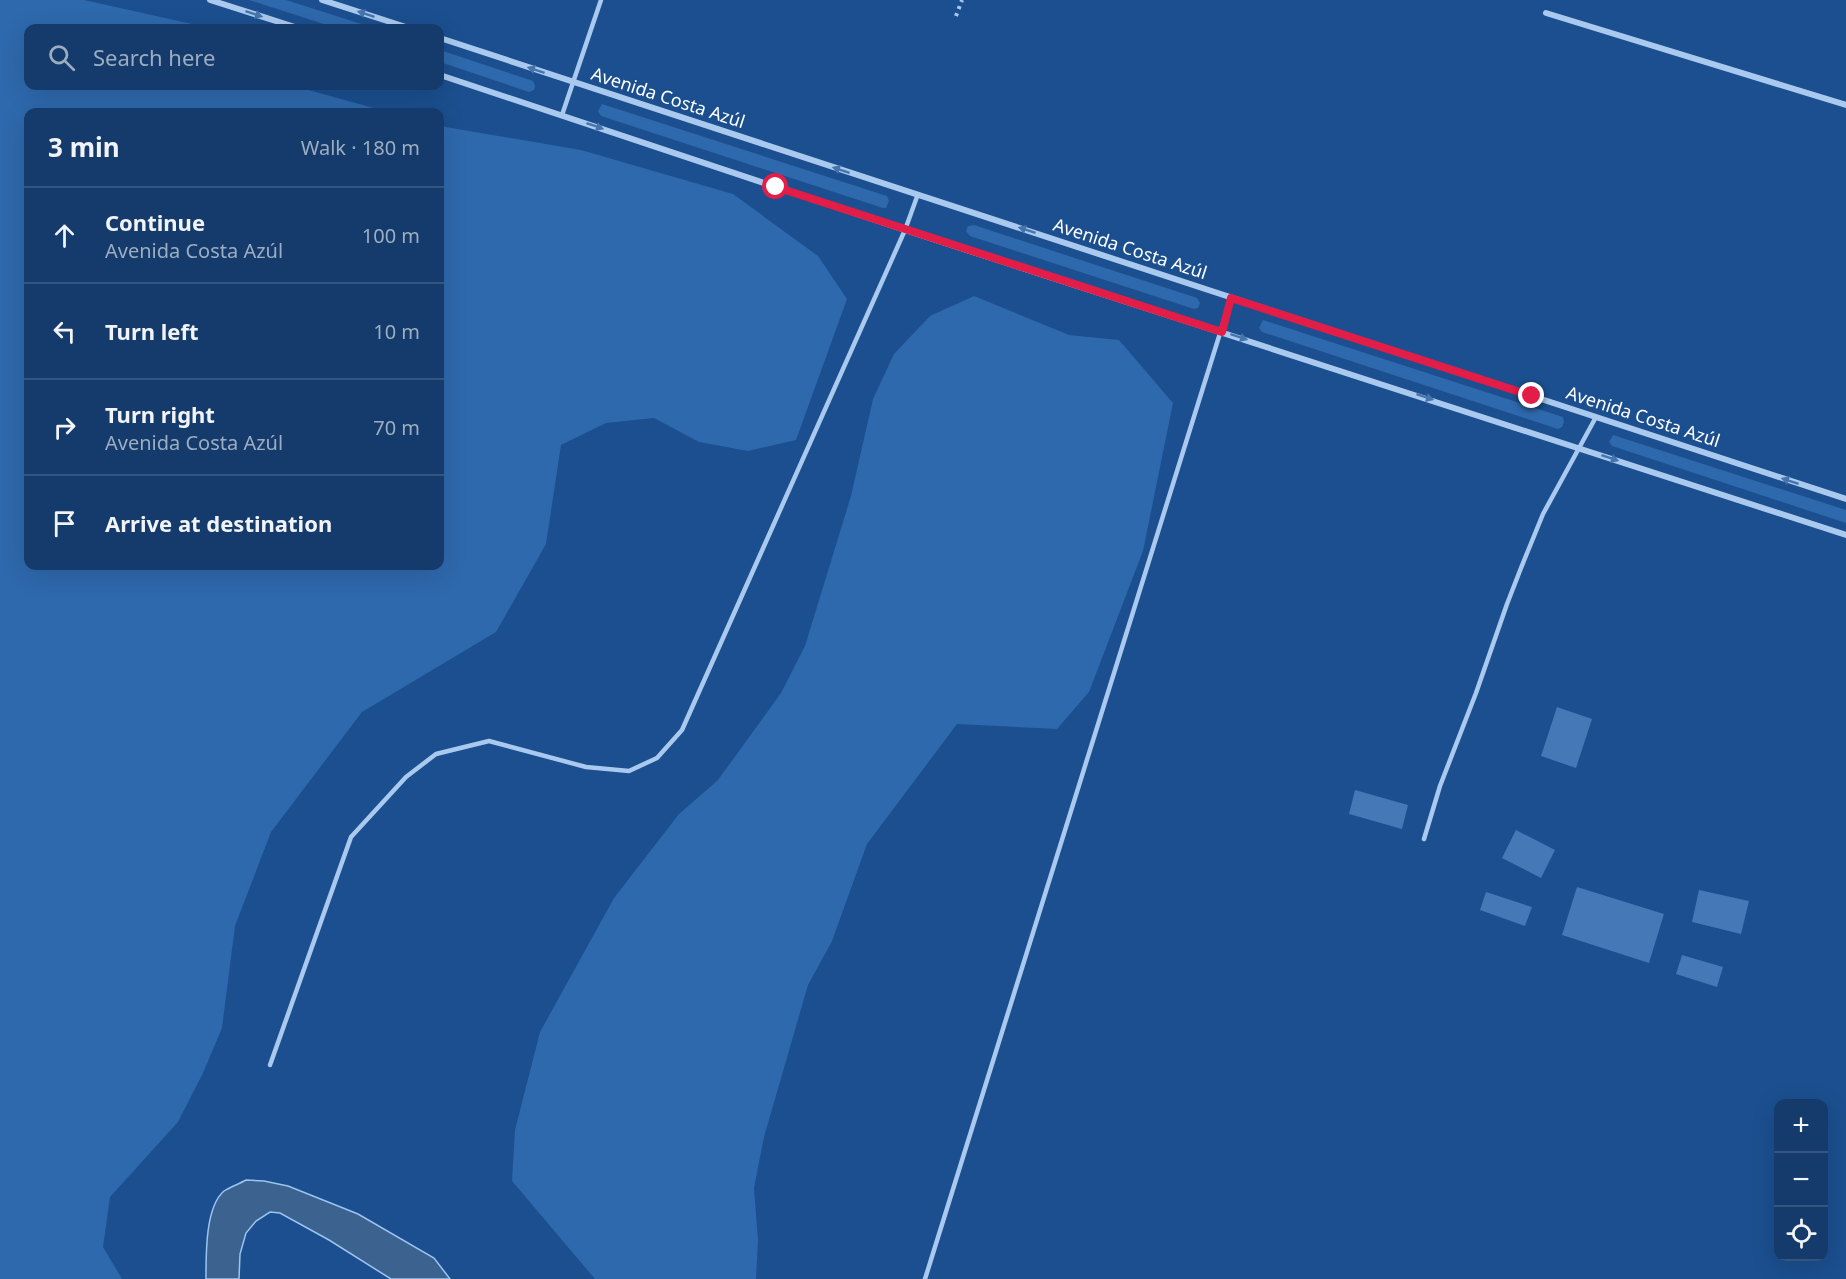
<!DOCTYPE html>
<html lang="en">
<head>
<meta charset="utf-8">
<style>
	:root { --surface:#143b6b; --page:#214673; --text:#f1f3f6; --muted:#9dadc1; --line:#33557e }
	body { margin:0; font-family:"Noto Sans",sans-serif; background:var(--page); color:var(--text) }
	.controls { position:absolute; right:18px; bottom:18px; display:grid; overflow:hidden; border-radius:12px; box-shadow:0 6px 24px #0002 }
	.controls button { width:54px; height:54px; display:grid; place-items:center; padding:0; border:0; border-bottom:2px solid var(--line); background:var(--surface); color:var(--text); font:30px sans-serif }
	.stop { position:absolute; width:18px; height:18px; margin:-14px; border:4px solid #e11d48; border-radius:50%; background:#fff }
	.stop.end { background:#e11d48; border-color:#fff; box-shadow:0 2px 6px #0008 }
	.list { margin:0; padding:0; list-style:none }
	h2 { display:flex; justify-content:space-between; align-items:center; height:78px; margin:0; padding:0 24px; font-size:26px }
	h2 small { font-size:20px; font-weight:400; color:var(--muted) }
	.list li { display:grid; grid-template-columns:39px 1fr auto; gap:18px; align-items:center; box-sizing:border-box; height:96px; padding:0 24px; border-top:2px solid var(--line) }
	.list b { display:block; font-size:22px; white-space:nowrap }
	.list p { margin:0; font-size:20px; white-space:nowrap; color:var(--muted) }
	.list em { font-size:20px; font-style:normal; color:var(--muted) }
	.icon { flex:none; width:33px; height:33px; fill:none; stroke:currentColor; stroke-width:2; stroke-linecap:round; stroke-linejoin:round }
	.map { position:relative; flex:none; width:1846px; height:1279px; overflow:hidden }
	.search { position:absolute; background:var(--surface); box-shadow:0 6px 24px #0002; left:24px; top:24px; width:420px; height:66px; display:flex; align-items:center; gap:15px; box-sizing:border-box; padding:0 21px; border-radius:12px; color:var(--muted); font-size:22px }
	.panel { position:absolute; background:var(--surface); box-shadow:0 6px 24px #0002; left:24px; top:108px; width:420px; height:462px; border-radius:12px }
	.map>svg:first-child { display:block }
	.green { fill:#2e69ad }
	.water { fill:#3c6290; stroke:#9cc4f0; stroke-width:1.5 }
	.building { fill:#4478b7 }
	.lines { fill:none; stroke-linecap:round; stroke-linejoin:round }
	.path { stroke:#a9c9ee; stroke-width:4; stroke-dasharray:3 4.5; stroke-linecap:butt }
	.service { stroke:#a9c9ee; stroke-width:4.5 }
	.minor { stroke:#a9c9ee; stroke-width:6 }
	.oneway { fill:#4674ac }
	.route { stroke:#e11d48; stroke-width:8 }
	.labels { text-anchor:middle; stroke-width:4.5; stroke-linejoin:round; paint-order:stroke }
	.street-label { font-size:18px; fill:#fff; stroke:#1b4f8f }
</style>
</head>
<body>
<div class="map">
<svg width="1846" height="1279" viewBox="0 0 1846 1279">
	<rect width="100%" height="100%" fill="#1b4f8f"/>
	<path class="green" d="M0,0H84L192,24L199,28H28V86H294L388,112H28V566H440V126L581,150L733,194L818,256L847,299L796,440L748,451L699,442L654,418L606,423L561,445L546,544L496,632L362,712L271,832L235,926L222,1028L203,1073L178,1122L110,1197L103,1247L122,1279H0Z
		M249,0H286L374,28H336Z
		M440,50L533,81L535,86L534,90L529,92L440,62Z
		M602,104L887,196L889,201L886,208H883L601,116L598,111Z
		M974,225L1197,298L1200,303L1198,308L1194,309L970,236L966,231L968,226Z
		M974,296L1069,335L1119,340L1173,403L1143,551L1089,692L1057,729L957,724L867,844L832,941L808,985L764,1137L754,1188L758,1240L756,1279H595L512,1181L515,1130L540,1032L614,898L679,814L718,780L781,693L805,646L851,496L873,399L894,354L930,316Z
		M1263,320L1563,417L1564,422L1562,427L1558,429L1262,332L1259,328Z
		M1613,435L1846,510V523L1612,446L1609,442Z"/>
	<path class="water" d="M246,1180L264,1181L288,1186L358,1214L434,1258L450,1279H391L329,1240L280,1213L270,1212L256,1221L246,1233L240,1254L239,1279H206C206,1256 205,1207 224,1191C230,1187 239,1184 246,1180Z"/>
	<path class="building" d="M1557,707L1592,719L1576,768L1541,756Z
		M1355,790L1408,805L1402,829L1349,814Z
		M1516,830L1555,850L1541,878L1502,858Z
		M1577,887L1664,914L1649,963L1562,935Z
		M1699,890L1749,901L1741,934L1692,922Z
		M1486,892L1532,907L1525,926L1480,910Z
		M1682,955L1723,967L1717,987L1676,974Z"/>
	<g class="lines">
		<path class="path" d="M956,16L962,0"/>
		<path class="service" d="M562,115L601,0
			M1424,839L1440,786L1476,693L1507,604L1521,568L1543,514L1596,417
			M270,1065L351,837L406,777L436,754L489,741L586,767L629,771L657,758L682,730L905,230L918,194
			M925,1279L1231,298"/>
		<path class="minor" d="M210,0L298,28
			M322,0L409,28
			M1546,13L1846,105
			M440,38L1846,499
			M440,75L905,230L1846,535"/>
	</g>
	<defs><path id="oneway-solid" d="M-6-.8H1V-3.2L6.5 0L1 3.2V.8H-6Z" transform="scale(1.5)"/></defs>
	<g class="oneway">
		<use href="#oneway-solid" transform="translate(254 14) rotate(18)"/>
		<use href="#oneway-solid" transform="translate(366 14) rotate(-162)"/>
		<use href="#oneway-solid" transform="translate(536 70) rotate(-162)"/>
		<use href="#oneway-solid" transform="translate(595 126) rotate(19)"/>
		<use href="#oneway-solid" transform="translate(841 170) rotate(-162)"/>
		<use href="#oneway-solid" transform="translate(1027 230) rotate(-162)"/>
		<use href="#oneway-solid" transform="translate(1239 337) rotate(18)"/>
		<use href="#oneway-solid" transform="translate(1425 397) rotate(18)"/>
		<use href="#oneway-solid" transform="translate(1610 458) rotate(18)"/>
		<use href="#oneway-solid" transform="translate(1790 481) rotate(-162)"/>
	</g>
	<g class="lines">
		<path class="route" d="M776,187L1222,332L1231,298L1532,396"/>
	</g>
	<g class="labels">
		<g class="street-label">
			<text transform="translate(668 98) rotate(18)" y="6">Avenida Costa Azúl</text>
			<text transform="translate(1130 249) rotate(18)" y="6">Avenida Costa Azúl</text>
			<text transform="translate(1643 417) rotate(18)" y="6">Avenida Costa Azúl</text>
		</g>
	</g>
</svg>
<div class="controls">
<button>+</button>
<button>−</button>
<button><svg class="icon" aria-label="locate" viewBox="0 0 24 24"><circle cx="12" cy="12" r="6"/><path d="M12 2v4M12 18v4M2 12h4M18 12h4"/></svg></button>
</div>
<div class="stop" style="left:776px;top:187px"></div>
<div class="stop end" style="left:1532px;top:396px"></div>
<div class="search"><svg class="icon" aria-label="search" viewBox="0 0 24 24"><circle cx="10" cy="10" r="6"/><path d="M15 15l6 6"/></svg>Search here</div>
<section class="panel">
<h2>3 min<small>Walk · 180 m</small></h2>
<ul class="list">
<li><svg class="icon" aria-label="ahead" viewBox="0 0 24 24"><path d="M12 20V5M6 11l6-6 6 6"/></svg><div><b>Continue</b><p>Avenida Costa Azúl</p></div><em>100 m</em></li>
<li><svg class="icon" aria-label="left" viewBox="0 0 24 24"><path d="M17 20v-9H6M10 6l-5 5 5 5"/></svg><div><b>Turn left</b></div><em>10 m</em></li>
<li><svg class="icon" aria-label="right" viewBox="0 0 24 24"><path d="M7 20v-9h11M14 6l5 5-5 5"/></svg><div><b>Turn right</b><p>Avenida Costa Azúl</p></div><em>70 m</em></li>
<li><svg class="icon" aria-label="arrive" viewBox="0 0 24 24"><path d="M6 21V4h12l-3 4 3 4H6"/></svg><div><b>Arrive at destination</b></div></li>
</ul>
</section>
</div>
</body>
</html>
